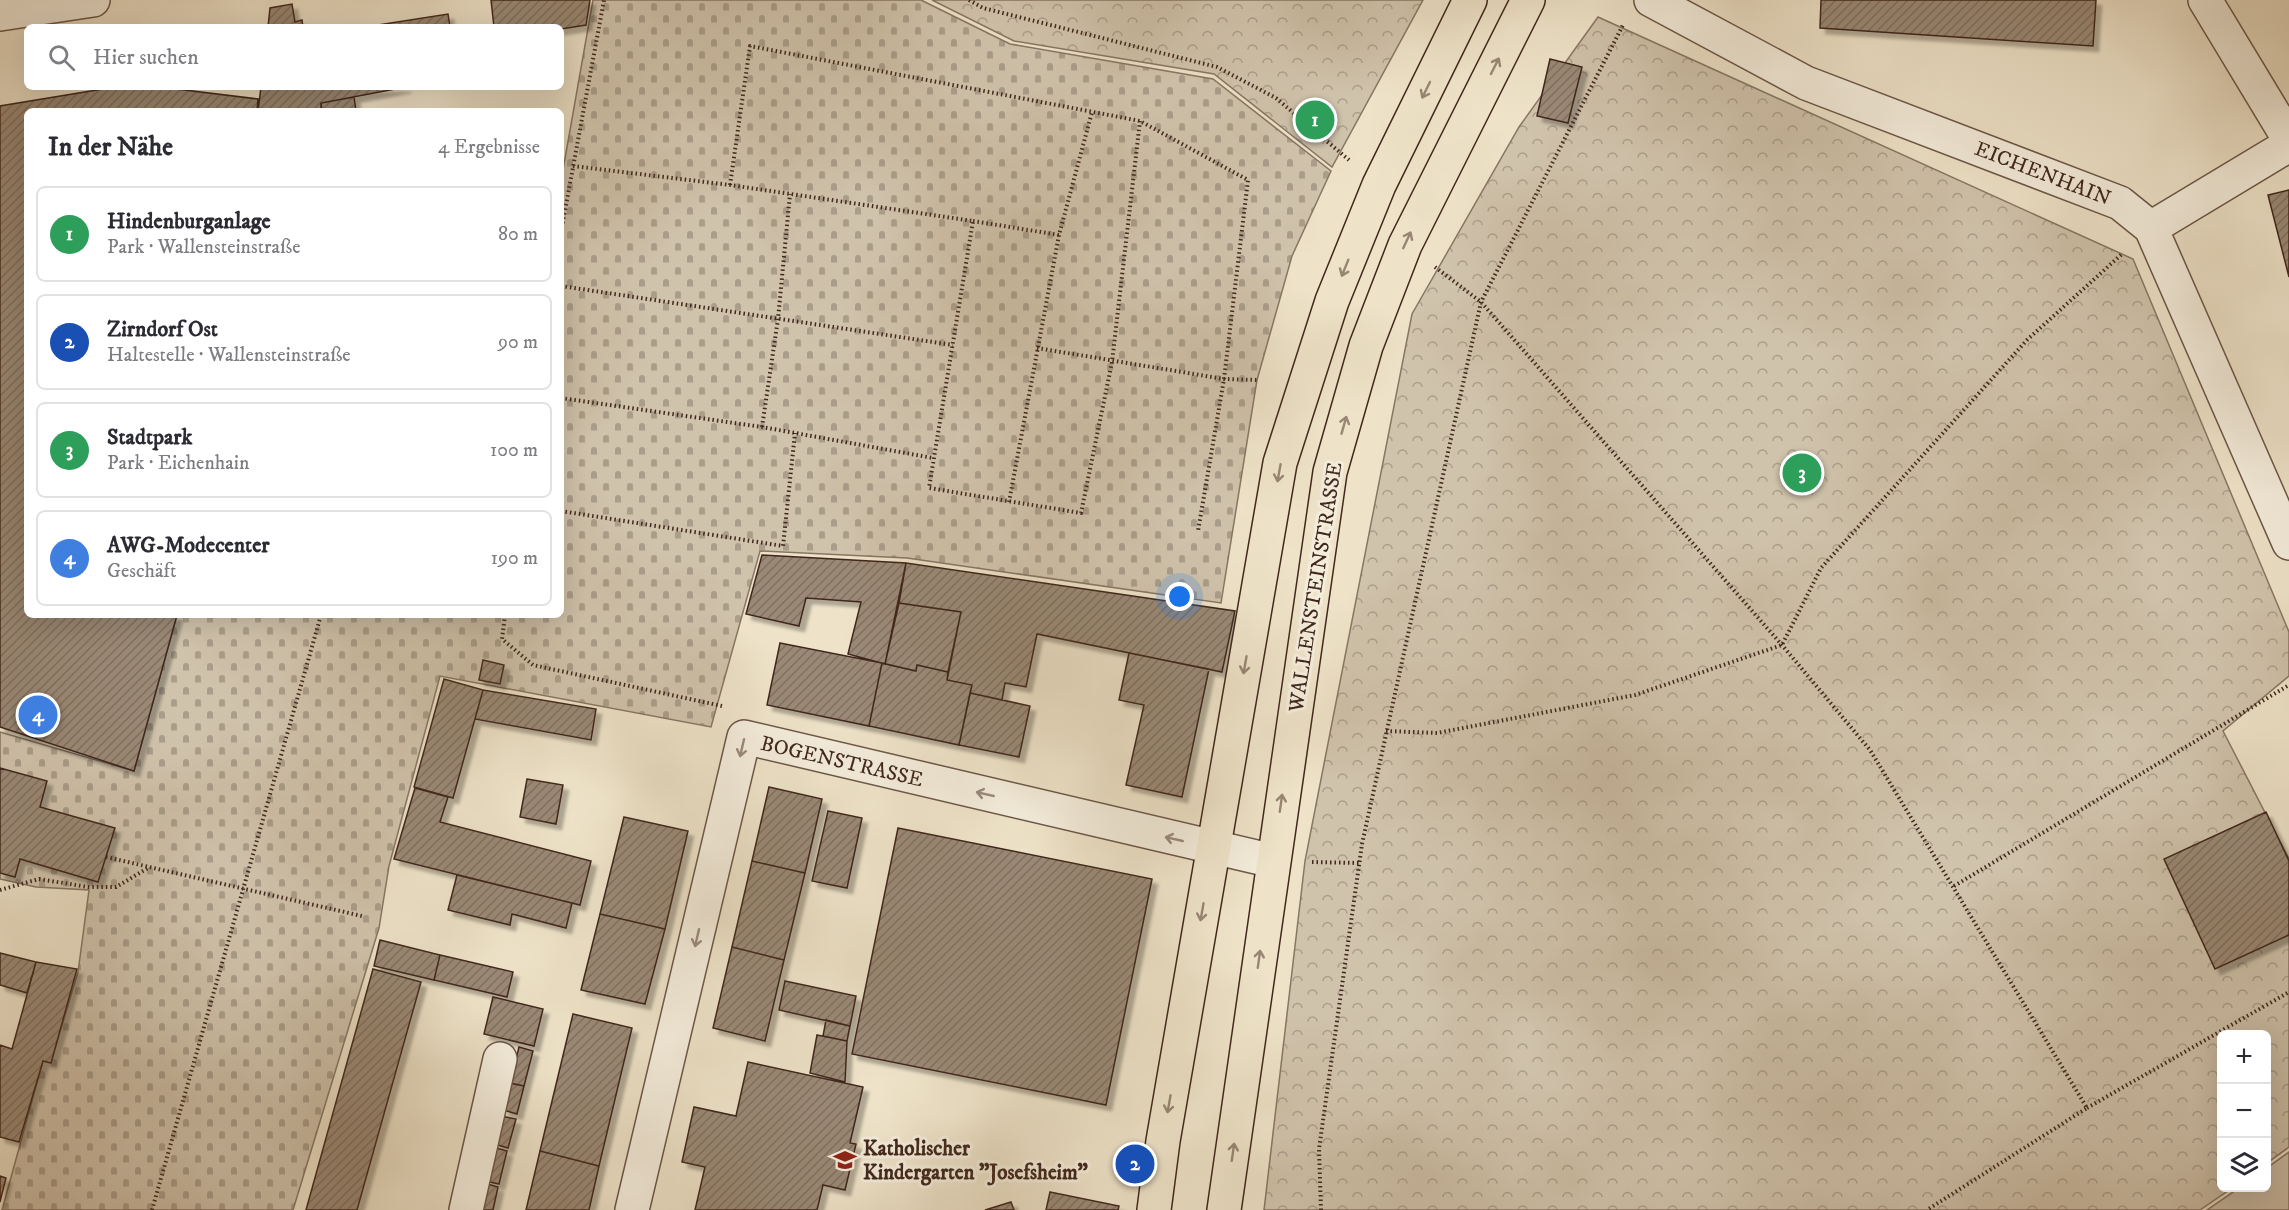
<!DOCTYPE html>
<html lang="de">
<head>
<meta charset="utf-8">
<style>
	:root { --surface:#fff; --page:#f7f7f7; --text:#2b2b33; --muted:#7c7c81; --line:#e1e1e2; --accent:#1a73e8 }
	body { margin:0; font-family:"IM FELL DW Pica",serif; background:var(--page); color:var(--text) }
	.controls { position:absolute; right:18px; bottom:18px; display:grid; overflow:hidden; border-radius:9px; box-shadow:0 6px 24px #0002 }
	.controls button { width:54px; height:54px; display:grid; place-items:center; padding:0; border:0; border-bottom:2px solid var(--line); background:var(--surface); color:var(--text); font:30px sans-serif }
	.you { position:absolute; left:1180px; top:597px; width:21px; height:21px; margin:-15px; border:4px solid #fff; border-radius:50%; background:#1a73e8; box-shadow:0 0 0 9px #1a73e833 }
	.badge { display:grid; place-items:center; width:39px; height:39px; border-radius:50%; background:var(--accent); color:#fff; font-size:20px; font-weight:700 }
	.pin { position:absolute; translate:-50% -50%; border:3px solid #fff; box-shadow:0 2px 6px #0006 }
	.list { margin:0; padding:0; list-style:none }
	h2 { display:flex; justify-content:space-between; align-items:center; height:78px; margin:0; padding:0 24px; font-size:26px }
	h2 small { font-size:20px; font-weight:400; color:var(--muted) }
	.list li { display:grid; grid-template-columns:39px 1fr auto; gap:18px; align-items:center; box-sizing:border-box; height:96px; margin:0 12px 12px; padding:0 12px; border:2px solid var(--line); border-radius:9px }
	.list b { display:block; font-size:22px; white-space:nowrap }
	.list p { margin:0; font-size:20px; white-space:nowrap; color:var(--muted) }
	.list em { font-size:20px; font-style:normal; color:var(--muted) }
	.icon { flex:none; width:33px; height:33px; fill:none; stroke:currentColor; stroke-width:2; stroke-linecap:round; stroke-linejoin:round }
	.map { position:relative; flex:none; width:2289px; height:1210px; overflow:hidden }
	.search { position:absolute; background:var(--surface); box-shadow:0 6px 24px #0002; left:24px; top:24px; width:540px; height:66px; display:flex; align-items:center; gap:15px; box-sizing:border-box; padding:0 21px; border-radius:9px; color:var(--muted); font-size:22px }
	.panel { position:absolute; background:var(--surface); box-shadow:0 6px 24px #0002; left:24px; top:108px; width:540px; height:510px; border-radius:9px }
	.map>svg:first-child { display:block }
	.green { fill:#d0c3ac; stroke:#887664; stroke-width:1.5 }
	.forest { fill:url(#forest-crowns); stroke:#887664; stroke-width:1.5 }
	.cemetery { fill:url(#cemetery-stones); stroke:#887664; stroke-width:1.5 }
	.building { fill:url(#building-hatch); stroke:#40281d; stroke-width:1.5; filter:url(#shadow) }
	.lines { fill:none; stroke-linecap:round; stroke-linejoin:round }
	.minor-casing { stroke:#6c5748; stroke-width:36 }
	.major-casing { stroke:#40281d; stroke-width:36 }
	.path { stroke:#40281d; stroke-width:4; stroke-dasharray:1.5 3; stroke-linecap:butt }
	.minor { stroke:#f4eddc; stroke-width:33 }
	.major { stroke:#eee3c9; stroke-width:33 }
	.oneway { stroke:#978673 }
	.oneway2 { stroke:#9a8a7c }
	.labels { text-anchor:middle; stroke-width:6; stroke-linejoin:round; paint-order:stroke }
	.street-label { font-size:21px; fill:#40281d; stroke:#f4eddc }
	.poi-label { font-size:21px; font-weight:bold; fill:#40281d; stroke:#f4eddc; text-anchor:start }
</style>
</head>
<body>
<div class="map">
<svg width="2289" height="1210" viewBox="0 0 2289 1210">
	<defs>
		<pattern id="forest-crowns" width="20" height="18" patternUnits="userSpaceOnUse" patternTransform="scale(1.5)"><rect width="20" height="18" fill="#d0c3ac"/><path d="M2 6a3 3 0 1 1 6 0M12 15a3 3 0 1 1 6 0" fill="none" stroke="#aa9e8b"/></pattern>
		<pattern id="cemetery-stones" width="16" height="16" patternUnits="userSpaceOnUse" patternTransform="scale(1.5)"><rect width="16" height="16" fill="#d0c3ac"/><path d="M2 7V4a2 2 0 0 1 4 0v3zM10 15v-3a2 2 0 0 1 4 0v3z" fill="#aa9e8b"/></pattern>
		<pattern id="building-hatch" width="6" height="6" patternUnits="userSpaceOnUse" patternTransform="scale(1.5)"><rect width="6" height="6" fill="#9a8976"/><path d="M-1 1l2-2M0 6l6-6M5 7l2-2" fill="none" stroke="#7f7060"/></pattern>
		<filter id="shadow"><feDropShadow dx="5.5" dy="5.5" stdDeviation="1.5" flood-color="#0004"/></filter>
	</defs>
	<rect width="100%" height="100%" fill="#eee3c9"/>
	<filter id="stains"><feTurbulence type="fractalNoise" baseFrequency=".00333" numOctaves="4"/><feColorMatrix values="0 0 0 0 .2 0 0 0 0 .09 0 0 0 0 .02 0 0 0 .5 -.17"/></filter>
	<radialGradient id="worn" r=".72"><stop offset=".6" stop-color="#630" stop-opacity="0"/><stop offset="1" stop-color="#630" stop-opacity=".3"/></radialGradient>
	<path class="green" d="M2289,1152V1210H2207L2239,1188H2266L2267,1168Z"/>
	<path class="forest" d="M932,0H1423L1332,167L1214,74L1014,41Z
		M1598,17L2133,259L2289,632V676L2223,731L2289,859V1147L2267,1163L2266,1034H2222V1188H2232L2200,1210H1264L1305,861L1412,314L1519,127Z"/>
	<path class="cemetery" d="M593,0H921L1010,44L1213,79L1331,171L1292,256L1257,380L1221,603L907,558L760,551L711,727L440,676L389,866L379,928L293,1210H2L43,1061L51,1062L78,972L89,890L36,887L0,879V732L134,771L177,615H561V181Z"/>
	<path class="building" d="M491,0H590L586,25L561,29L494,27Z
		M1821,0H2096L2093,46L1820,28Z
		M292,4L295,22L302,20L303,27H268L270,8Z
		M448,14L450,27H365Z
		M1550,59L1582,67L1568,123L1537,116Z
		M115,87H160L258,99L257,111H27V615H177L134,771L0,727V106Z
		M261,87H406L321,103V111H258Z
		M354,97L356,111H322L321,103Z
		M2289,190V277L2268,195Z
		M762,555L906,563L885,664L848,654L861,602L806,598L799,626L746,614Z
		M906,563L1235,611L1222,672L1037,634L1026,687L1005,683L1002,700L970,693L972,685L947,680L961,612L899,603Z
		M899,603L961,612L948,672L917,665L916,671L885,664Z
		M780,643L882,663L869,726L767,705Z
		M1129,653L1209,669L1182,797L1126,785L1144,705L1119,700Z
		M483,660L504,665L500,684L479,680Z
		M882,663L916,671L917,665L948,672L947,680L972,685L959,745L869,726Z
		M444,679L483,690L453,798L414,787Z
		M483,690L596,709L591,740L475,719Z
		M970,693L1030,706L1019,757L959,745Z
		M0,768L47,781L40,807L115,828L98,882L20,859L15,877L0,873Z
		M527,779L563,785L556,824L520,817Z
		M769,787L822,799L805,873L752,861Z
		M415,788L448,797L440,822L591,861L580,905L394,859Z
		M828,811L862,818L847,888L812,881Z
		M2266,812L2289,861V935L2215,969L2164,859Z
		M624,817L688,831L665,929L600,914Z
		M898,828L1152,879L1106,1105L852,1054Z
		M752,861L805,873L784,960L732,947Z
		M457,875L572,903L566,928L512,914L510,925L448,910Z
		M600,914L665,929L645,1004L581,990Z
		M380,940L440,955L434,980L374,966Z
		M732,947L784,960L765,1041L713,1028Z
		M0,953L36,962L27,993L0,985Z
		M440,955L513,972L507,997L434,980Z
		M36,962L77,969L51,1063L43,1061L19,1142L0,1137V1045L12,1049Z
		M373,969L421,982L357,1210H306Z
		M785,981L856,996L850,1026L779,1010Z
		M493,997L543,1009L534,1046L484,1034Z
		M573,1014L632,1028L599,1166L540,1151Z
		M826,1020L850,1026L847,1041L823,1036Z
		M817,1035L847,1041L845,1082L810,1073Z
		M519,1047L533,1051L524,1086L510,1083Z
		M748,1062L863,1087L850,1143L856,1144L845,1190L823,1185L817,1210H695L705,1167L682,1162L694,1107L736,1116Z
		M509,1083L524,1086L517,1114L503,1110Z
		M501,1116L516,1119L508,1148L494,1144Z
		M493,1147L507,1151L499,1184L485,1181Z
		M540,1151L599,1166L589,1210H526Z
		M0,1176L6,1178L0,1202Z
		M484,1183L498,1187L493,1210H477Z
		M1050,1192L1119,1206L1118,1210H1046Z
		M1011,1202L1014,1210H985Z"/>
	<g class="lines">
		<g class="minor-casing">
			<path id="minor" d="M1651,0L1806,83L2120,203L2151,228L2289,543
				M2205,0L2289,139
				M0,14L93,0
				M2151,228L2289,145
				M466,1210L500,1059
				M632,1210L744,737L1273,861"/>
		</g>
		<g class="major-casing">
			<path id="major" d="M1154,1210L1163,1141L1280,463L1332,301L1379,185L1470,0
				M1224,1210L1330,472L1366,346L1405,245L1528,0"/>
		</g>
		<path class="path" d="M969,0L983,8L1217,67L1276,98L1349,160
			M573,166L730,185L973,221L929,488L1081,513L1112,362L1140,121
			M730,185L750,46L1140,121L1248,180L1224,379L1198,531
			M973,221L1059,235
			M561,232L604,0
			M1435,267L1481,302L1782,645L1870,750L2087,1108L1927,1210
			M561,286L953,345
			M1037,348L1224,379L1257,380
			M561,398L762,427L933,458
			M762,427L778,319L790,194
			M1009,502L1059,235L1092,112
			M561,511L783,546L795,433
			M505,615L502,639L533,665L722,706
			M1386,731L1437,733L1635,695L1782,645L1821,568L2027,340L2122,254
			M106,857L362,916
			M1312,862L1359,863
			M1954,886L2289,685
			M0,890L39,879L88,887H116L148,868
			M2087,1108L2289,992
			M152,1210L321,615
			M1321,1210L1319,1149L1362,844L1481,302L1623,25"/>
		<use href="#minor" class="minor"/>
		<use href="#major" class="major"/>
	</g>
	<defs><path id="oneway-shaft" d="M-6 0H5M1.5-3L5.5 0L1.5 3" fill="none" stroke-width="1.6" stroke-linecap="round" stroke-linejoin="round" transform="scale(1.5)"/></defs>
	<g class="oneway">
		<use href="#oneway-shaft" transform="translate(1495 66) rotate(-63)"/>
		<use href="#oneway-shaft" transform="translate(1426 90) rotate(116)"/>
		<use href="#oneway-shaft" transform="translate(1407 240) rotate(-65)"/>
		<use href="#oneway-shaft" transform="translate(1345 268) rotate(112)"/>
		<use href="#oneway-shaft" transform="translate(1344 425) rotate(-74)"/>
		<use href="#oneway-shaft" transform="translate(1279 473) rotate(100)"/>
		<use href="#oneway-shaft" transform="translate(1245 665) rotate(100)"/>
		<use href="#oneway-shaft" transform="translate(1281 803) rotate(-82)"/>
		<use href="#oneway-shaft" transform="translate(1202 912) rotate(100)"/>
		<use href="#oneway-shaft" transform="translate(1259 959) rotate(-82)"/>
		<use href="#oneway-shaft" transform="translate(1169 1104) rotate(100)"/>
		<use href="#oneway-shaft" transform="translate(1233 1152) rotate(-82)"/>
	</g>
	<g class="oneway2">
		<use href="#oneway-shaft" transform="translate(742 748) rotate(103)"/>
		<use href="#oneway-shaft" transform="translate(985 794) rotate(-167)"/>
		<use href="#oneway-shaft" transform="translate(1174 839) rotate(-167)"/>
		<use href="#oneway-shaft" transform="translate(697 938) rotate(103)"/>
	</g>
	<defs>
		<g id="school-bare" transform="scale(1.8)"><path d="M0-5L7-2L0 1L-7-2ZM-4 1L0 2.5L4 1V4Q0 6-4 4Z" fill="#8f2418" stroke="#f4eddc" stroke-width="2.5" paint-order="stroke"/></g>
	</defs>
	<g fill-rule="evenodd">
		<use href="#school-bare" x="845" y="1160"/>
	</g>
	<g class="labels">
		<g class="street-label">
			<text transform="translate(2043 173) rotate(21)" y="7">EICHENHAIN</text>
			<text transform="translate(1315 587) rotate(-81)" y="7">WALLENSTEINSTRASSE</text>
			<text transform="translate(842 761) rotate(13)" y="7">BOGENSTRASSE</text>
		</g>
		<g class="poi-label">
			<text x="863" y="1155">Katholischer<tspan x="863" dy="24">Kindergarten "Josefsheim"</tspan></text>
		</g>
	</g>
	<rect width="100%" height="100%" filter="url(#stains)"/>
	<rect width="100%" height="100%" fill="url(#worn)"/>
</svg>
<div class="controls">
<button>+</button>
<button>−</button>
<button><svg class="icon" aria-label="layers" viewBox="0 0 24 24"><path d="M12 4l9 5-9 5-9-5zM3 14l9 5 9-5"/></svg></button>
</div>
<div class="you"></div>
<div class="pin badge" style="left:1315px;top:120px;background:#2e9e5b">1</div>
<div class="pin badge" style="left:1135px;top:1164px;background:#1a4fb4">2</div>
<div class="pin badge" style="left:1802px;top:473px;background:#2e9e5b">3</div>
<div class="pin badge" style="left:38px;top:715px;background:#3f7fe0">4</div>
<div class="search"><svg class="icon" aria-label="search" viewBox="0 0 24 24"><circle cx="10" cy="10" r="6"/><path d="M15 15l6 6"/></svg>Hier suchen</div>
<section class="panel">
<h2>In der Nähe<small>4 Ergebnisse</small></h2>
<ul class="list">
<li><span class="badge" style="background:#2e9e5b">1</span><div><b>Hindenburganlage</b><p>Park · Wallensteinstraße</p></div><em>80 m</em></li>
<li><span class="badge" style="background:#1a4fb4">2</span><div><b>Zirndorf Ost</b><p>Haltestelle · Wallensteinstraße</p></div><em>90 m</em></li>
<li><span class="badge" style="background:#2e9e5b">3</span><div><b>Stadtpark</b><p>Park · Eichenhain</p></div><em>100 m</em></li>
<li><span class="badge" style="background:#3f7fe0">4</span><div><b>AWG-Modecenter</b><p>Geschäft</p></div><em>190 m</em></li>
</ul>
</section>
</div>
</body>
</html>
